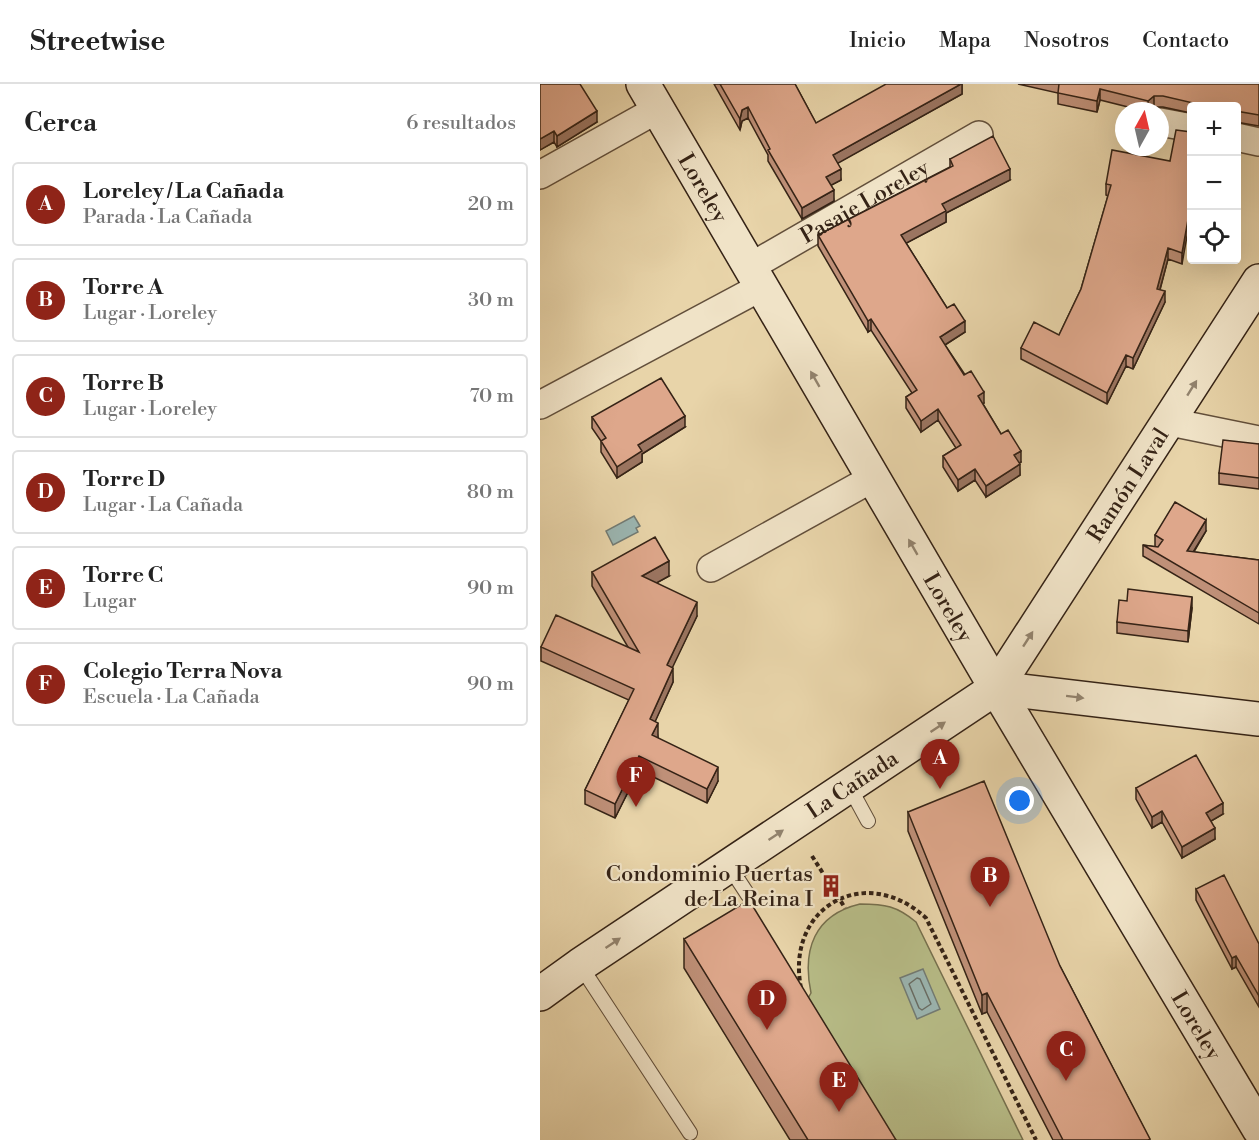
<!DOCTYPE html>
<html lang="es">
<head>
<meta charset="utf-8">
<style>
	:root { --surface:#fff; --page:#f6f6f6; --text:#222; --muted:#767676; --line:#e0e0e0; --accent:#8f2418 }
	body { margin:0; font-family:"Libre Bodoni",serif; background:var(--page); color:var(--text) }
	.controls { position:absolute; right:18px; top:18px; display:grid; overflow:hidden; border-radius:6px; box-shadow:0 6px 24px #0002 }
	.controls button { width:54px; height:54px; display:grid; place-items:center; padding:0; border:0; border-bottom:2px solid var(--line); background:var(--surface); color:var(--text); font:30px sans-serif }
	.compass { position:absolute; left:575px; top:18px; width:54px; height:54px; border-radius:50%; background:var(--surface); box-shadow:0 6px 24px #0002; rotate:8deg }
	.you { position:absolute; left:480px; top:717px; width:21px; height:21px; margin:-15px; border:4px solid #fff; border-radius:50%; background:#1a73e8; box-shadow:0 0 0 9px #1a73e833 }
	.badge { display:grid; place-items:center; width:39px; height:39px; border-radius:50%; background:var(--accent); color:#fff; font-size:20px; font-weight:700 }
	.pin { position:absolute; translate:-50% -50px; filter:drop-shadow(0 2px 3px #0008) }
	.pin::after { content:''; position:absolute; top:32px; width:21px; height:18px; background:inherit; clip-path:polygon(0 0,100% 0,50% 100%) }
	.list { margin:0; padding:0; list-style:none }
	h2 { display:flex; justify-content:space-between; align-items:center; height:78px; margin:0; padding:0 24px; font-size:26px }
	h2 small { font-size:20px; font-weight:400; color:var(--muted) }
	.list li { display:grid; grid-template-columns:39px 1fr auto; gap:18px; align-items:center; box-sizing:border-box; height:84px; margin:0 12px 12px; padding:0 12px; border:2px solid var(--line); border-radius:6px }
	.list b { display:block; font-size:22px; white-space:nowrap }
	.list p { margin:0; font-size:20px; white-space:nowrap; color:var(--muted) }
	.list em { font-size:20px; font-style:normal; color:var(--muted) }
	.icon { flex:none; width:33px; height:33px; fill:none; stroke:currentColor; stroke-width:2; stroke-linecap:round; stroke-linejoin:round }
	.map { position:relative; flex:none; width:719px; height:1056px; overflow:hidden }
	header { display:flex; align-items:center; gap:36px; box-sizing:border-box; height:84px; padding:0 30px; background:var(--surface); border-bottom:2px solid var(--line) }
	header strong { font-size:28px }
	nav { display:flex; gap:33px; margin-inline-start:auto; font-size:21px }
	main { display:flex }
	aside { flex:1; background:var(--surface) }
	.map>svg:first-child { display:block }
	.green { fill:#b7bc87; stroke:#76704e; stroke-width:1.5 }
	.water { fill:#9bb6b2; stroke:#727b74; stroke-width:1.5 }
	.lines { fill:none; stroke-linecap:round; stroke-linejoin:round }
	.shore { stroke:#686c64; stroke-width:1.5 }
	.lane-casing { stroke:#624f3b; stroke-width:16 }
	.street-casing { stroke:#624f3b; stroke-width:30 }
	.secondary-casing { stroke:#352316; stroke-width:36 }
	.path { stroke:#352316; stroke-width:4; stroke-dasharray:4.5 3; stroke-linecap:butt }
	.lane { stroke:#f0e3c7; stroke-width:14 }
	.street { stroke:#f0e3c7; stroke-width:27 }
	.secondary { stroke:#f0e3c7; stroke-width:33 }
	.wall { fill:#bf9078; stroke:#352316; stroke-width:1.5 }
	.shaded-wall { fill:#9b7561; stroke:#352316; stroke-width:1.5 }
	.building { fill:#dea78b; stroke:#352316; stroke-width:1.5 }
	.oneway { fill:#92836e }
	.labels { text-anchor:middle; stroke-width:4.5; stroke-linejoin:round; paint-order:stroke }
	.street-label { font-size:22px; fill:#352316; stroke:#f0e3c7 }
	.poi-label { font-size:22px; fill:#352316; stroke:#f0e3c7; text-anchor:end }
</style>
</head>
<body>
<header>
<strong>Streetwise</strong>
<nav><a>Inicio</a><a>Mapa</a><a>Nosotros</a><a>Contacto</a></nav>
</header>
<main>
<aside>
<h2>Cerca<small>6 resultados</small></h2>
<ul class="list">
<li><span class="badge">A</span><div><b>Loreley / La Cañada</b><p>Parada · La Cañada</p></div><em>20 m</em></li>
<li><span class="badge">B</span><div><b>Torre A</b><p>Lugar · Loreley</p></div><em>30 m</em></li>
<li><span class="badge">C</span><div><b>Torre B</b><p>Lugar · Loreley</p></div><em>70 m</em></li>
<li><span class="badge">D</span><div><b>Torre D</b><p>Lugar · La Cañada</p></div><em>80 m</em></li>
<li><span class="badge">E</span><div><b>Torre C</b><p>Lugar</p></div><em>90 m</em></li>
<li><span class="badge">F</span><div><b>Colegio Terra Nova</b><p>Escuela · La Cañada</p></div><em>90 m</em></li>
</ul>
</aside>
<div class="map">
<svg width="719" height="1056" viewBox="0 0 719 1056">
	<rect width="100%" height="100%" fill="#e8d4a9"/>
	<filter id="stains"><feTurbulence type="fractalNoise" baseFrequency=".00333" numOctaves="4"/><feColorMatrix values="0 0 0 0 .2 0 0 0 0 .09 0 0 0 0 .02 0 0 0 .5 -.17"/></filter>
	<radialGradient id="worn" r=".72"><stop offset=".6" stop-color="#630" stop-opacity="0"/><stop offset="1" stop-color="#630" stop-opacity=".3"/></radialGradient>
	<path class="green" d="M320,820C345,820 357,822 376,838L483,1056H355L267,916L271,909C262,866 274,831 320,820Z"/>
	<path class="water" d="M94,432L100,442L96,444L98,448L73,461L66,447Z
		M383,885L400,925L377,935L360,894Z"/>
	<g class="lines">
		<path class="shore" d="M377,894L380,895L391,920L382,926L379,924L369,900Z"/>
		<g class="lane-casing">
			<path id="lane" d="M309,702L328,737
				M189,782L208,811
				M40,881L150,1049"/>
		</g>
		<g class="street-casing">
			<g id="street">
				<path d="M620,38L652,44"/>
				<path d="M696,53L719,58"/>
				<path d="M0,91L118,25"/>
				<path id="s1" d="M210,183L439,51"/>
				<path d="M0,321L221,203"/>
				<path d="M630,338L719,356"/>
				<path d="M171,484L333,394"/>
			</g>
		</g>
		<g class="secondary-casing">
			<g id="secondary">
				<path id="s2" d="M103,0L456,604L719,1045"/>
				<path id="s3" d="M456,604L719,197"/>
				<path id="s4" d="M0,910L40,881L456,604L719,635"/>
			</g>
		</g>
		<path class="path" d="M272,772L286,794
			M297,811L305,824
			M261,904C245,823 325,778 386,834L496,1056"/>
		<use href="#lane" class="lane"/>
		<use href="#street" class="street"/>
		<use href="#secondary" class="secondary"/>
	</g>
	<path class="wall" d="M0,0L57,38L17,63L14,58L0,66Z
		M174,0H255L276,39L421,0H422V10L297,79L301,96L291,101L294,117L262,135L228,77V71L208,34L202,37L200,46Z
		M478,0H719V42L696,38V22H651V29L623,23H614L609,27H604L560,16L557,28L518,20V9Z
		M651,48L642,180L628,175L620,206L625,218L593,285L586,282L567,320L481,275V264L519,251L541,205L568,112L566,111V100L630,77Z
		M410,75L470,96L406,129V138L366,159L407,224L425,248L405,261L444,319L443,320L461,350L481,378L479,379L480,391L446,413L435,396L418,407L403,383V372L416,364L398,336L381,348L366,324V313L372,309L331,246L328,248L278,162V151L410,83Z
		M52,333L145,343L102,370V378L77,394L61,368V357L52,344Z
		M719,360V405L679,400V389Z
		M666,447L654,468L719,476V540L603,472V461L616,463L615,462V451Z
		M52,488L129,492L116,499L157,532L132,583L133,598L115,637L118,654L178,697L167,719L99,686L75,734L45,720V706L89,616L1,577V563H88L52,502Z
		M587,517L652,524L648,558L577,549V538Z
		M596,704L683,730L671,737L675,755L642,774L622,738L612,744L596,715Z
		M368,728L520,882L610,1056H513L447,928L442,930L368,747Z
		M656,805L719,860V923L696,883L692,885L656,816Z
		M144,855L356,1056H250L144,884Z"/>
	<path class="shaded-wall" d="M421,0H422V10L293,82V71Z
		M560,5V16L557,28V17Z
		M614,12V23L608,27V17Z
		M208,23V34L202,37L200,46V35L202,26Z
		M57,27V38L17,63V52Z
		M14,47V58L0,66V55Z
		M301,85V96L286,104V93Z
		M470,85V96L406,129V138L361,162V151L402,120Z
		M294,106V117L262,135V124Z
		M651,119V130L642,180V169Z
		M628,164V175L617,216V205Z
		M625,207V218L593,285V274Z
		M331,235V246L328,248V237Z
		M425,237V248L400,264V253Z
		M586,271V282L567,320V309Z
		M444,308V319L438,323V312Z
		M398,325V336L381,348V337Z
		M145,332V343L102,370V378L77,394V383L98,361Z
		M481,367V378L474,382V371Z
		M480,380V391L446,413V402Z
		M435,385V396L418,407V396Z
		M666,436V447L647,478V467Z
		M129,477V492L102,507V492Z
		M652,513V524L648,558V547Z
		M157,518V532L127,595V581Z
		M133,584V598L110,649V635Z
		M118,639V653L112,665V651Z
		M99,672V686L75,734V720Z
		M178,683V697L167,719V705Z
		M683,719V730L666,740V729Z
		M622,727V738L612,744V733Z
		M675,744V755L642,774V763Z
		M696,872V883L692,885V874Z
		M447,909V928L442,930V911Z"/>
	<path class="building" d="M0,0H40L57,27L17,52L14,47L0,55Z
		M180,0H255L276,39L346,0H421L293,71L301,85L286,93L294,106L262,124L228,66L230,65L208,23L202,26L200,35Z
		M519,0H719V31L696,27V22H662V21L623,12H614L608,17L560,5L557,17L518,9Z
		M636,46L651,48V119L642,169L628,164L617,205L625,207L593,274L586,271L567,309L481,264L494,238L519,251L541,205L571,101L566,100L572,66L630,77Z
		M453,52L470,85L402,120L406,127L361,151L407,224L414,220L425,237L400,253L424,291L431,287L444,308L438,312L461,350L468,346L481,367L474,371L480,380L446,402L435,385L418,396L403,372L421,361L398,325L381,337L366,313L377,306L331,235L328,237L278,151L413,82L410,75Z
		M121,294L145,332L98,361L102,367L77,383L61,357L66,354L52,333Z
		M683,356L719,360V394L679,389Z
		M635,418L666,436L647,467L719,476V529L603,461L618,463L623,456L615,451Z
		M115,453L129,477L102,492L157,518L127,581L133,584L110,635L118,639L112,651L178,683L167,705L99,672L75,720L45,706L94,605L1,563L16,531L99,568L52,488Z
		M588,505L652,513L648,547L577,538L579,516L587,517Z
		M656,671L683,719L666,729L675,744L642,763L622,727L612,733L596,704Z
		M444,697L520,882L610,1055L608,1056H523L447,909L442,911L368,728Z
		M684,791L719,860V912L696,872L692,874L656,805Z
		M209,816L356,1056H268L144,855Z"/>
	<defs><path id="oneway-solid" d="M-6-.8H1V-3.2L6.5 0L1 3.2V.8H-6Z" transform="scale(1.5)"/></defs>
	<g class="oneway">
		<use href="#oneway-solid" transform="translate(275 295) rotate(-120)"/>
		<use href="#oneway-solid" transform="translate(652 304) rotate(-58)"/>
		<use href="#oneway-solid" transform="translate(373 463) rotate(-120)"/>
		<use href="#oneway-solid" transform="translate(488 555) rotate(-57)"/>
		<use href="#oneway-solid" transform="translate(535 613) rotate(7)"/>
		<use href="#oneway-solid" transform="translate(398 643) rotate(-34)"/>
		<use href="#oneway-solid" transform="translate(236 751) rotate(-34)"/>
		<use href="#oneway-solid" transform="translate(73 859) rotate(-34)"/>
	</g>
	<defs>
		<g id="building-bare" transform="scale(1.8)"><path d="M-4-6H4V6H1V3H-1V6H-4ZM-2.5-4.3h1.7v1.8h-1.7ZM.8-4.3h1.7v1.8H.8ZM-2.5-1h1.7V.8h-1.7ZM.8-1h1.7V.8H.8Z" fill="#8f2418" stroke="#f0e3c7" stroke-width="2.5" paint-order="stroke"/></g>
	</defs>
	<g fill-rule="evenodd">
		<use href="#building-bare" x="291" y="802"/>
	</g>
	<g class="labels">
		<g class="street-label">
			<text dy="8" stroke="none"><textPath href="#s2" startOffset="120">Loreley</textPath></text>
			<text dy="8" stroke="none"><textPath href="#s1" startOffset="132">Pasaje Loreley</textPath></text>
			<text dy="8" stroke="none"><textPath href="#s3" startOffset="242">Ramón Laval</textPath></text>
			<text dy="8" stroke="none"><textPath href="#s2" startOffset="606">Loreley</textPath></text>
			<text dy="8" stroke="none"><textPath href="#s4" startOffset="376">La Cañada</textPath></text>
			<text dy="8" stroke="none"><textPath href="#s2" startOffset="1092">Loreley</textPath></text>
		</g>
		<g class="poi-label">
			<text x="273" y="797">Condominio Puertas<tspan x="273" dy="25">de La Reina I</tspan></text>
		</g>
	</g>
	<rect width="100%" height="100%" filter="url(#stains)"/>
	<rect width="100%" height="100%" fill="url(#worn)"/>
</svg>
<div class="controls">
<button>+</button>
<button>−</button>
<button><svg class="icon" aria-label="locate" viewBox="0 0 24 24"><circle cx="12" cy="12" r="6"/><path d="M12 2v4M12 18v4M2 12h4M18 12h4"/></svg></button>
</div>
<svg class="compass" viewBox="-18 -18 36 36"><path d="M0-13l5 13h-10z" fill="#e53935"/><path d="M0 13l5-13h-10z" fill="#767676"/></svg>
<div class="you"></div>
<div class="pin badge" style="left:400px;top:705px">A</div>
<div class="pin badge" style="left:450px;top:823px">B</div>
<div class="pin badge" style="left:526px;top:997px">C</div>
<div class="pin badge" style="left:227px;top:946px">D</div>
<div class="pin badge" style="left:299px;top:1028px">E</div>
<div class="pin badge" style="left:96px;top:723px">F</div>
</div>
</main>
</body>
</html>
